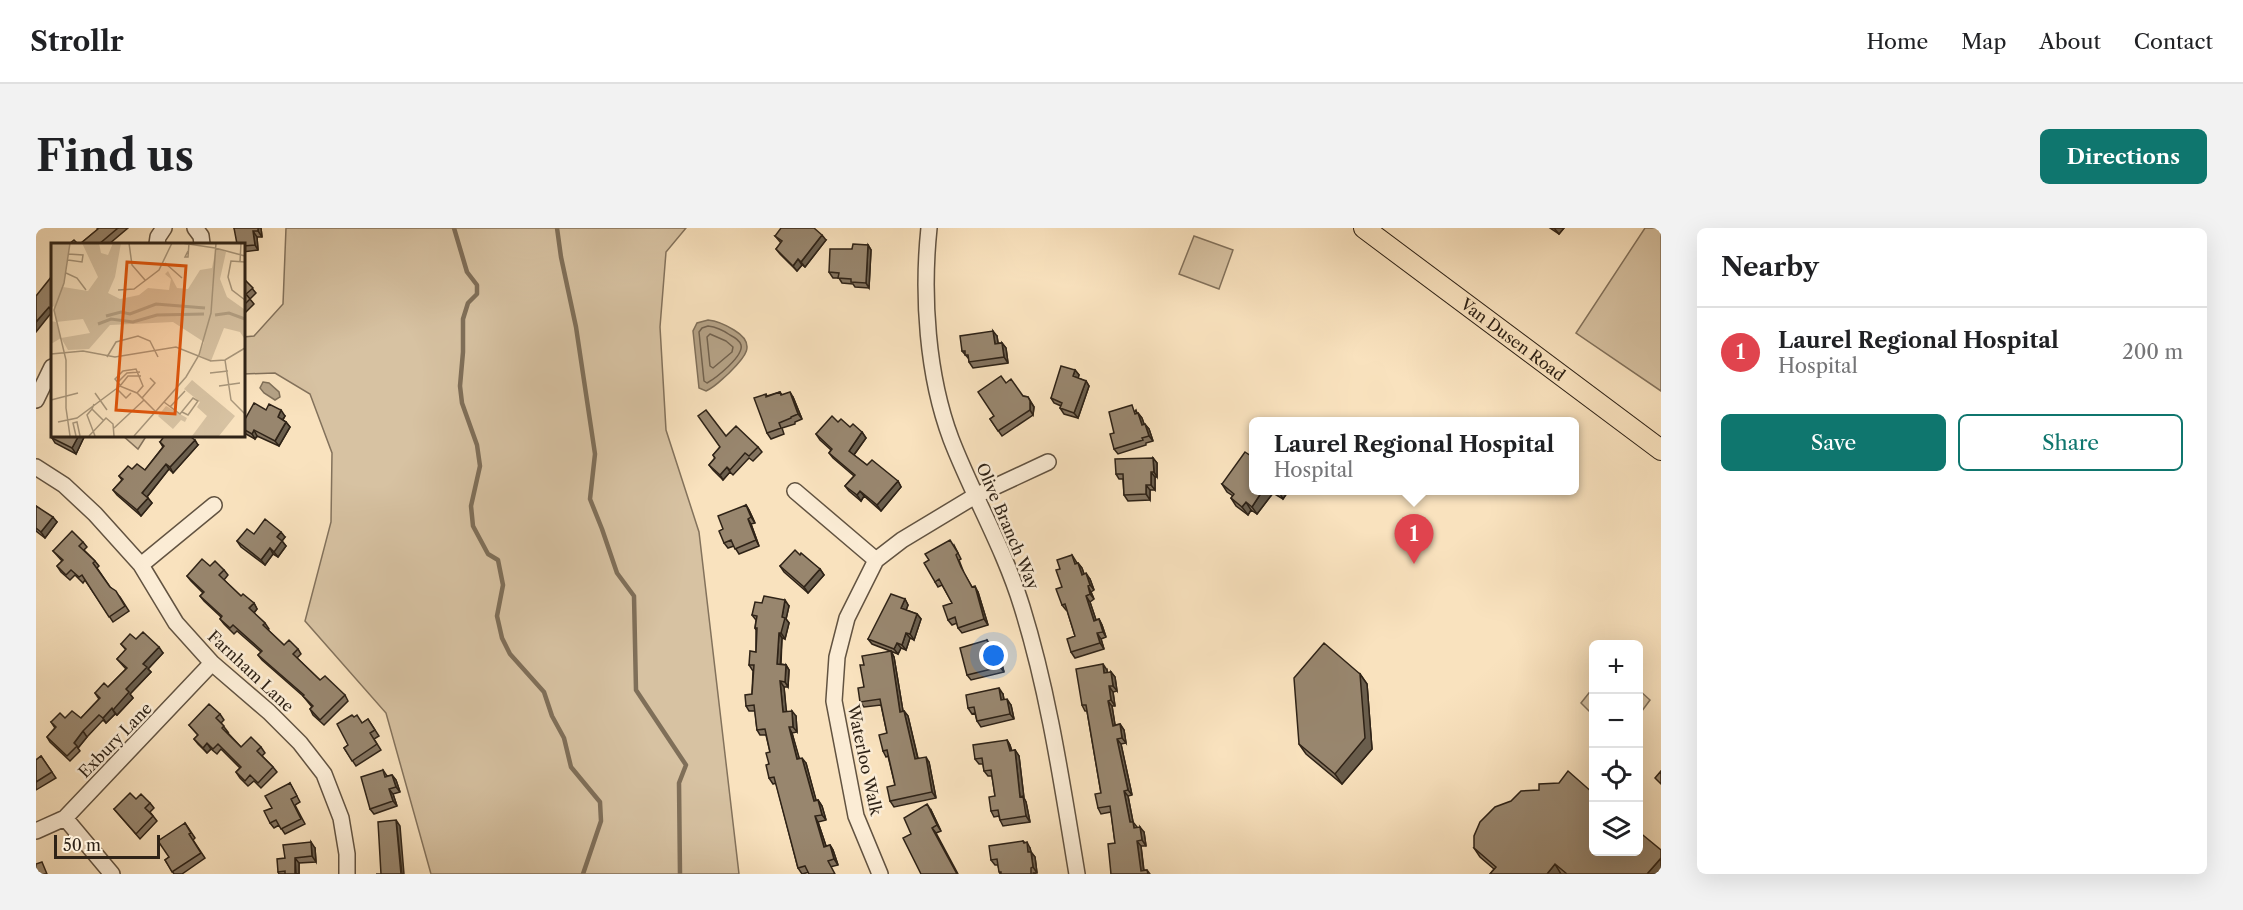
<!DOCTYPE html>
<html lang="en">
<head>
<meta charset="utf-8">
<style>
	:root { --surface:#fff; --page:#f2f2f2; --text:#202124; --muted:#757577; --line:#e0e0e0; --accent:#0f766e }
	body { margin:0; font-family:"Libre Caslon Text",serif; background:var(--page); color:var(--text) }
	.controls { position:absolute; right:18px; bottom:18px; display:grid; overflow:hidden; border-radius:9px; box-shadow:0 6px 24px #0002 }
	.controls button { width:54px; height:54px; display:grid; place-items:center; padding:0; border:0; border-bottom:2px solid var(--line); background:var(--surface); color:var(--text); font:30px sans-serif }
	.scale { position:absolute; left:18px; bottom:15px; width:106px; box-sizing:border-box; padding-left:6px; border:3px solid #2f2317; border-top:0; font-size:16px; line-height:21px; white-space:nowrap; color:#2f2317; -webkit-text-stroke:4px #fbecd5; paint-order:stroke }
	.you { position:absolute; left:958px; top:428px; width:21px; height:21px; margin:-15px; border:4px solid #fff; border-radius:50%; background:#1a73e8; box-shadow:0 0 0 9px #1a73e833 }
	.badge { display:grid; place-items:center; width:39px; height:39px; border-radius:50%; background:var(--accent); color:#fff; font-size:20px; font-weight:700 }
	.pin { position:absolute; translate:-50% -50px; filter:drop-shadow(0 2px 3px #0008) }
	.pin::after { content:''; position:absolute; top:32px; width:21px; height:18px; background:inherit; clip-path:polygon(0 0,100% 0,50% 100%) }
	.popup { position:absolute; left:1213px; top:189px; width:330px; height:78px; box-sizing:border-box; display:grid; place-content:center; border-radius:9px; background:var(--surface); filter:drop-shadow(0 2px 4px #0005); font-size:20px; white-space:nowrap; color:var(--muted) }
	.popup b { font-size:22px; color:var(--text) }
	.popup::after { content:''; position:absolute; left:50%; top:100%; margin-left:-12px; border:12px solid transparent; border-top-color:var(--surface) }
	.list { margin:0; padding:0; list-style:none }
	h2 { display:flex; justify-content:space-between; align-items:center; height:78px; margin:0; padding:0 24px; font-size:26px }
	h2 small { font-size:20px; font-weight:400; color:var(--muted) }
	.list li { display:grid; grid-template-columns:39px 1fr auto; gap:18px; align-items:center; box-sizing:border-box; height:90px; padding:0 24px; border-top:2px solid var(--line) }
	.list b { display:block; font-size:22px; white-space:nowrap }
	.list p { margin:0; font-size:20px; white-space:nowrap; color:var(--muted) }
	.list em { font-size:20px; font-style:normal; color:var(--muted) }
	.actions { display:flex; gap:12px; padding:18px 24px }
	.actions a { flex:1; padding:14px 0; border:2px solid var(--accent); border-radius:9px; text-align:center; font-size:21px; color:var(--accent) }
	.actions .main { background:var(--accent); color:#fff }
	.icon { flex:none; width:33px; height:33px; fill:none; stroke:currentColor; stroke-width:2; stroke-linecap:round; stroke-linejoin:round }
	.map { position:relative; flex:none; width:1625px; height:646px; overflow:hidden; border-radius:9px }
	header { display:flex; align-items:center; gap:36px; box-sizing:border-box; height:84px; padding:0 30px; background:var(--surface); border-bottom:2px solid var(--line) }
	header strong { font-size:28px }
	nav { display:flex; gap:33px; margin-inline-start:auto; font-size:21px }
	.intro { display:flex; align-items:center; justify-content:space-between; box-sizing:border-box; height:144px; padding:0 36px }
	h1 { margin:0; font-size:42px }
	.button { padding:15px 27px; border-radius:9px; background:var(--accent); color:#fff; font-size:21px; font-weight:700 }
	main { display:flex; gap:36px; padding:0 36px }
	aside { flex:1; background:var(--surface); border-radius:9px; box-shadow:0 6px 24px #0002 }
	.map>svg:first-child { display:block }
	.green { fill:#d7c2a2; stroke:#83725c; stroke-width:1.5 }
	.water { fill:#b4a185; stroke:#7f6f59; stroke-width:1.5 }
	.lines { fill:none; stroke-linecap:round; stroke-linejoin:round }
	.shore { stroke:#72624e; stroke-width:1.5 }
	.stream { stroke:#7f6f59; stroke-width:4.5 }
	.minor-casing { stroke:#625341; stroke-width:18 }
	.major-casing { stroke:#2f2317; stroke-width:22 }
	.minor { stroke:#fbecd5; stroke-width:15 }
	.major { stroke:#f9e2be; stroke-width:20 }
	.wall { fill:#83735f; stroke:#2f2317; stroke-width:1.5 }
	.shaded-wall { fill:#6a5e4d; stroke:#2f2317; stroke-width:1.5 }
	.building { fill:#98866e; stroke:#2f2317; stroke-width:1.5 }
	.labels { text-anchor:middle; stroke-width:5; stroke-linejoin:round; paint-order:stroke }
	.street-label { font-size:16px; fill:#2f2317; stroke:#fbecd5 }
	.inset-river { fill:none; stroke:#b4a185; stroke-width:3 }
	.inset-road { fill:none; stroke:#a8967b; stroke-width:1.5 }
	.view { fill:#df560d; fill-opacity:0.15; stroke:#df560d; stroke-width:3 }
	.inset-edge { fill:none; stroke:#2f2317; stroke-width:3 }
</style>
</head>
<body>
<header>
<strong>Strollr</strong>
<nav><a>Home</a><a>Map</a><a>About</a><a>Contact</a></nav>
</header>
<div class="intro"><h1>Find us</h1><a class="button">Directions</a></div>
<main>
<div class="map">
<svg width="1625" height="646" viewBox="0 0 1625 646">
	<rect width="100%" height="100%" fill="#f9e2be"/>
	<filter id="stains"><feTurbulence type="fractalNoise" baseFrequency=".00333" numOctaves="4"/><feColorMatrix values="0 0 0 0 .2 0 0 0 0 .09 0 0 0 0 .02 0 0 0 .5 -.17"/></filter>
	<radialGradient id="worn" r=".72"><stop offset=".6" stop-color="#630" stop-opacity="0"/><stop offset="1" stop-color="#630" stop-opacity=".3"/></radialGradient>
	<path class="green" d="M250,0H650L630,24L624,99L630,202L663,304L703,646H395L350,485L269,393L295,294L296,225L274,166L239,145L207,146V109L218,108L247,76Z
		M1609,0H1625V163L1540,105Z
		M1158,8L1197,22L1183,61L1143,46Z
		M86,207H111L102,221Z
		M1557,460V487L1545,475Z
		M1603,462L1614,472L1603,487Z"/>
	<path class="water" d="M672,92C682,93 690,97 698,102C723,117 707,131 692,146C685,152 679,159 670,163L663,160L657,103L661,95Z
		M227,154L233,155L243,164L244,169L239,172L228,165L224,160Z"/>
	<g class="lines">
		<path class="shore" d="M672,98C680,99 687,102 694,107C698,109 704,113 705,117C708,128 680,150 671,155L668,153L663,104L666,100Z
			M674,106L690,113L697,119L696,124L677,140L674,138L671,109Z"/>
		<path class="stream" d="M418,0L431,44L441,57V66L432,75L427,91V124L424,158L426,175L441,217L444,238L435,278L437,298L452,326L462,332L467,357L461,388L466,410L474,426L508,464L516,488L528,510L535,539L564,574L565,593L547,646
			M521,0L525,29L540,99L559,226L554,271L566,301L581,345L598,368L600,462L650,537L643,555L644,646"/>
		<g class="minor-casing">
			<path id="minor" d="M159,0L165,8L166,16
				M893,0C886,67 891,147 915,211C937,268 968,320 986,379C1013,466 1026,556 1041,646
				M121,16L122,9L128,0
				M0,172L16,139
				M0,239L28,257L59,286L105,337L140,395L176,435L233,484L264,515L288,546L305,590L311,626V646
				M759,263L840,332
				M105,337L178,277
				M29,590L76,646
				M0,603L29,590L176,435
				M844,646L820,588L798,473L801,429L811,390L840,332L866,312L939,268L1012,234"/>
		</g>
		<g class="major-casing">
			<g id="major">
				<path id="s1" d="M1328,0L1625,222"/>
			</g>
		</g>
		<use href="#minor" class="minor"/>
		<use href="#major" class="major"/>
	</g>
	<path class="wall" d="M61,0H92L73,16H44L62,1Z
		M198,0H225L226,9H221L222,22L207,24V16Z
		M1514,0H1528L1523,6Z
		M739,8L790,12L769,39L766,37L761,43L744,26L740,21L745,15Z
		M832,17L835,22L833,60L819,59L817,56L806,55L803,50H797L793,44L816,21Z
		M207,50L220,65L214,71L218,76L207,87Z
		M961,108L962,115H966L970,120L972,135L937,140L933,134V131L926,123Z
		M1039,142L1043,147L1042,150L1050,153L1053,158L1042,190L1028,186L1024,180L1025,178L1018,175L1015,170Z
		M970,155L987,168L992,169L998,179L997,187L966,208L954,191L958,188Z
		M744,164L746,167L757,169L766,191L759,194V196L746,200L748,206L735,211L731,205L730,166L731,168Z
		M230,182L249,188L247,192L250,194L254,199L243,218L221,208L219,211L208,205L207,203V195Z
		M1100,182L1101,185H1102L1106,190L1108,196L1113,201L1117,213L1110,215V217L1082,226L1078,221V205Z
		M802,194L826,204L830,210L818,227L831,237L862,253L865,259L845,283L828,268L825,273L813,263L809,258L818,248L797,230L793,225L795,222L784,212L780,206Z
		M17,207H49L40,226L19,215L16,210Z
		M690,208L722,219L726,224L717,233L713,230L697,247L694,244L687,252L677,242L673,237L679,230L677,227L684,219Z
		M124,214L162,217L137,245L133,241L111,269L116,275L105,288L81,267L77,262L86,252L83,248L96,241L109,242L127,219Z
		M1117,230L1121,235V249H1119V262H1114V272L1092,273L1088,267L1087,251H1083L1080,246Z
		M1186,256L1218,262H1253L1247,271L1237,265L1221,286L1215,282L1212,287L1200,278L1195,270L1197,268L1191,264Z
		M710,277L713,282L719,295L715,296L723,318L703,326L698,318L692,320L688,315Z
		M0,278L21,294L9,310L0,303Z
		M218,306L249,309L246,313L250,318L242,329L237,326L229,337L205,319L201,313Z
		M47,314L51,319L48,322L59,333L63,338L61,340L74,359L84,369L93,383L77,394L49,352L47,355L39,347L34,352L25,344L21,338L26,333L17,323Z
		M918,317L925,331L923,332L928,345L936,359L942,364L952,397L926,405L922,400L921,395L916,397L912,392L916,375L906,357L902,359L899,354Z
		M764,327L784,341L788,347L772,365L748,344L744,338Z
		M1036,327L1041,335H1042L1046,340L1048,346L1054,351L1058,362L1055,364L1058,371L1054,374L1060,392L1063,391L1066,397L1070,409L1065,411L1068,421L1039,430L1035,424L1039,408L1031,382H1030L1026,377V359Z
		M174,338L188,342L192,347L188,352L205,368L218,375L221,381L218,385L229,395L233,401L232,402L248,417L262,421L265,426L261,430L284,452L309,467L312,473L288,497L277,487L274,481L276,479L267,468L226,432L222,427L225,424L201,403L198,406L188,396L184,391L185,389L168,373L164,368L167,365L155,353L151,348Z
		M869,371L872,377L870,382L881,386L885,391L878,412L874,410L870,422L865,420L862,426L836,416L832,411Z
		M726,375L753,378L750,391L753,395L749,411L746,410L745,436L750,437L753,442L752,459H748L750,483L760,488L761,504L756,505L763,531L770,535L780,573L782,572L786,578L790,592L782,594L790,618L794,617L797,622L802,637L766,646L762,640L740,555L737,556L733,550L734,524L730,507H724L721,502L719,483H713L710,478L716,466L717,443L713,437L720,424V402L719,400L720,392L716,387Z
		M100,411L127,425L112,441L115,444L94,466L97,470L81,487L79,486L70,495L67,492L51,509L42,520L44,523L34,533L14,514L11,509L19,500L15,494L29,490H45L63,471L59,465L72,459L90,441L81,431L90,422L85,416Z
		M951,412L956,419L964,429L968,444L935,452L931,447Z
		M855,423L858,429L867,483H868L872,488L882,530L893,534L900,570L858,579L854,573L859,557L852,528L850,529L847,523L851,505L845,477L828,479L824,474L828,459V437Z
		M1071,442V445L1075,444L1079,449L1081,463L1077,464L1079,478H1076L1079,497L1084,496L1088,502L1090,515L1085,516L1096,567L1092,568L1097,594L1101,599L1108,604L1110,618H1105L1108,642H1111L1114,646H1075L1079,615L1075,584L1065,586L1062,580L1065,565L1051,483H1049L1046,477Z
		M1324,446L1331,456L1336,521L1306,556L1270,526L1263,516Z
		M967,466L968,472L975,477L978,491L945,499L941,493L939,485L936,486L932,480Z
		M184,486L188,492L185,495L192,504H191L205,519H225L229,525L226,528L237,539L241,544L225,560L218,553L212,558L204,550L200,544L204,540L185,521L181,526L175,521L171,525L162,516L158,511L162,507L153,497Z
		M318,489L326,495L332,491L343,508L338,511L345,522L320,538L308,520L312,517Z
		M971,512L974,517L976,523L979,522L983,528L988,570L990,574L994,594L967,598L964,592L963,588L958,589L955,583L959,568L956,548H952L948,543L947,536H943L939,531Z
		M5,528L20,550L0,562V532Z
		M347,542L351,548L356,547L360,552L364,564L357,566L361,578L338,586L334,581Z
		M254,555L264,574L259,577L269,596L249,606L243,597L238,600L234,595L236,580Z
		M100,571L114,575L118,580L114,584L121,593L104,611L78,581Z
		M895,582L905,603L900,605L875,606Z
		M149,595L159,610L157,612L169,630L146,646H138L129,632L133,629Z
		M987,613L994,620L995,624L999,629L1001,645H998L999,646H964L962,637H959L955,632Z
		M279,620L280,634L263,635V646H243L242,644L249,630Z
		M1438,620L1625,646H1454L1458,641L1444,629Z"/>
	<path class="shaded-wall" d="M222,0H225L226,9L222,3Z
		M1518,0H1528L1523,6Z
		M217,3L221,9L222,22L219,17Z
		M786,7L790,12L769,39L765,34Z
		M832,17L835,22L833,60L830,55Z
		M762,31L766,37L761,43L757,38Z
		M13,79L16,84L0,104V94Z
		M957,103L961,108L963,121L959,116Z
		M966,115L970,120L972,135L968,129Z
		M1039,142L1043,147L1041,154L1037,148Z
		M1050,153L1053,158L1042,190L1038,185Z
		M754,164L757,169L766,191L762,186Z
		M994,173L998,179L997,187L994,182Z
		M245,182L249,188L245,194L242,189Z
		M1102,185L1106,190L1110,202L1106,197Z
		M250,194L254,199L243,218L239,213Z
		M1109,196L1113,201L1117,213L1113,208Z
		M218,202L221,208L219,211L216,206Z
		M826,204L830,210L817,228L813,223Z
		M43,207H49L40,226L36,220Z
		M159,212L162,217L137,245L134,239Z
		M1117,230L1121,235V249L1118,244Z
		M130,236L133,241L110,270L106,265Z
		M691,239L694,244L687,252L684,247Z
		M1115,244L1119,249V262L1115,257Z
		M862,253L865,259L845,283L841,277Z
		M1110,257L1114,262V272L1110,266Z
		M1227,262H1236L1237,265L1221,286L1216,279Z
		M1242,262H1253L1247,271Z
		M824,263L828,268L825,273L821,267Z
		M112,270L116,275L105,288L101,282Z
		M1210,274L1215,282L1212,287L1206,279Z
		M710,277L713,282L719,295L715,289Z
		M17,289L21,294L9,310L5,304Z
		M712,291L715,296L723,318L720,312Z
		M245,304L249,309L246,313L250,318L242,329L238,324L241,309Z
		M234,320L237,326L229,337L225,332Z
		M1042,335L1046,340L1050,352L1046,347Z
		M784,341L788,347L772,365L768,359Z
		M1050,345L1054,351L1058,362L1054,357Z
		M939,358L942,364L952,397L948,391Z
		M1052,358L1055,364L1058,371L1054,366Z
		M1050,368L1054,374L1062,398L1058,393Z
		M869,371L872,377L869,385L865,380Z
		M749,372L753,378L750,391L753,395L749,411L745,405L746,389Z
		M218,375L221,381L217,386L213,380Z
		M881,386L885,391L878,412L874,406Z
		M1063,391L1066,397L1070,409L1067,404Z
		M743,405L746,410L744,442L741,436Z
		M870,405L874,410L870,422L866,417Z
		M1061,405L1065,411L1068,421L1064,415Z
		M861,415L865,420L862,426L858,421Z
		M123,419L127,425L112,441L115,444L94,466L97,470L81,487L77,482L90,461L107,436Z
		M855,423L858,429L868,489L864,484Z
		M960,424L964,429L968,444L964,439Z
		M1067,436L1071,442L1072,450L1068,445Z
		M750,437L753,442L752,459L749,454Z
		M1075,444L1079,449L1081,463L1077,458Z
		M1324,446L1331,456L1336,521L1306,556L1299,546Z
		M744,453L748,459L751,489L747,484Z
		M1073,458L1077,464L1079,478L1075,472Z
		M963,460L967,466L969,478L965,472Z
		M971,471L975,477L978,491L974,486Z
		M1072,473L1076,478L1080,503L1077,498Z
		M76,480L79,486L70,495L67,490Z
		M756,483L760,488L761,504L757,499Z
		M868,483L872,488L883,536L879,531Z
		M1084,496L1088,502L1090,515L1086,510Z
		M753,499L756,505L765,536L761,531Z
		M47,503L51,509L42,520L38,515Z
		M1081,511L1085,516L1096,567L1092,562Z
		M971,512L974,517L977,529L974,523Z
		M171,515L175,521L171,525L167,520Z
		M979,522L983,528L988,570L990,574L994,594L990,588L984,569Z
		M890,529L893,534L900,570L896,564Z
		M766,530L770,535L782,579L778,573Z
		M356,547L360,552L364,564L360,559Z
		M353,561L357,566L361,578L357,573Z
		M1088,563L1092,568L1098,599L1094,594Z
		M782,572L786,578L790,592L786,587Z
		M891,576L895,582L905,603L901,597Z
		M779,588L782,594L792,624L788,619Z
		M360,592L364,598L368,646H366Z
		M1104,599L1108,604L1110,618L1106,612Z
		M896,600L900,605L922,646H921Z
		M987,613L991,618V614L994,620L996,629L992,624Z
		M1101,613L1105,618L1108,646L1105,643Z
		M275,614L279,620L280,634L276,628Z
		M794,617L797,622L802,637L798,631Z
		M995,624L999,629L1001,645L997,639Z
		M259,630L263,635V646H260Z
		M1625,630V646H1611Z
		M1519,636L1525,646H1511Z"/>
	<path class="building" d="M62,0H82L63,16H44L62,1Z
		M198,0H222V3H217L219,17L207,18V16H201Z
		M745,0H778L786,7L765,34L762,31L757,38L740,21L746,13L739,8Z
		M38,12L42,16H33Z
		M817,16L832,17L830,55L815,54V51L802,50L803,45L793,44L794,21H816Z
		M16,48V78L14,80L13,79L0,94V68Z
		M207,50L217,60L210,66L214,71L207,78Z
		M957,103L959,116L966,115L968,129L933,134L932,127H929V123H926L924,108Z
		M1025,138L1039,142L1037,148L1050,153L1038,185L1024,180L1026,175L1015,170Z
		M965,148L970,155L975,151L987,168L992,169L994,173V182L962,203L954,191L958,188L942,164Z
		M744,164L745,167L754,164L762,186L755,189V190L743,195L745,200L731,205L718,170L730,166V169Z
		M218,175L230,182L233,176L245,182L242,189L250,194L239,213L218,202L216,206L207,201V195Z
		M1096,177L1099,186L1102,185L1106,197L1109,196L1113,208L1106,210L1107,212L1078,221L1074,206L1078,205L1073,184Z
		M670,182L690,208L700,198L722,219L713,228L709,225L694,242L691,239L684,247L673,237L679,230L677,227L684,219L662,188Z
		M796,188L802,194L805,191L814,199L817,196L826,204L813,223L831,237L836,232L862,253L841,277L824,263L821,267L809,258L819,247L793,225L796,221L780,206Z
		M17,207H43L36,220L16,210Z
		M129,207H152L159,212L134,239L130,236L106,265L112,270L101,282L77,262L87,251L83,248L92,238L96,241L101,236L109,242L128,218L124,214Z
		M1209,224L1218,230V262H1227L1216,279L1210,274L1206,279L1195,270L1198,266L1186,256Z
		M1117,230L1118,244H1115V257H1110V266L1088,267L1087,246H1080L1079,231Z
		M710,277L715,289L712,291L720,312L699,321L695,312L688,315L683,303L687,301L682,288Z
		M0,278L17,289L5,304L0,300Z
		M229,291L245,304L241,309L246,313L238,324L234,320L225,332L201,313L211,301L218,306Z
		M36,303L47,314L43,318L59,333L57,335L74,359L80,363L89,378L73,389L46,347L43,349L35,342L30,347L21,338L27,332L17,323Z
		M914,312L922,325L920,327L925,339L936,359L939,358L948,391L922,400L919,389L912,392L907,378L916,375L903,351L899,354L888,335L893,332L889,326Z
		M759,322L764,327L765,325L784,341L768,359L744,338Z
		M1036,327L1039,336L1042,335L1046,347L1050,345L1054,357L1052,358L1054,366L1050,368L1058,393L1063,391L1067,404L1061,405L1064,415L1035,424L1031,411L1039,408L1029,376L1026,377L1020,361L1026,359L1020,342L1024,341L1021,332Z
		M166,331L174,338L179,333L188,342L183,347L205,368L207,366L218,375L213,380L229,395L227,397L248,417L253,412L262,421L257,426L284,452L289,448L309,467L284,492L274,481L277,478L267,468L268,467L222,427L226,423L197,397L194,400L184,391L186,388L164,368L168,364L151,348Z
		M855,366L869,371L865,380L881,386L874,406L870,405L866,417L861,415L858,421L832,411Z
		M728,368L749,372L746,389L749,390L745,405H743L741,436L750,437L749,454L744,453L747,484L756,483L757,499H753L761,531L766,530L778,573L782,572L786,587L779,588L788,619L794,617L798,631L792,633L799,646H773L769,638L762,640L738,549L733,550L730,537L733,536L730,525L734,524L729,501L721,502L718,477L710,478L709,467L716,466L718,437H713L714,423L720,424L721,400H719L721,388L716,387L719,374L726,375Z
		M107,404L123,419L107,436L111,439L90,461L93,464L77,482L76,480L67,490L63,487L47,503L38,515L41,518L31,528L11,509L20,499L15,494L24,485L29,490L36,483L45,490L64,470L59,465L68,455L72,459L91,440L81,431L90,421L85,416L94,406L100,411Z
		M951,412L953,419H956L958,424H960L964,439L931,447L924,420Z
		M1288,415L1324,446L1329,510L1299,546L1263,516L1258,450Z
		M855,423L864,484L868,483L879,531L890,529L896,564L854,573L851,559L859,557L851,522L847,523L843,507L851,505L844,471L824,474L822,460L828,459L824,437H828L826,428Z
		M1067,436L1068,445L1075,444L1077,458H1073L1075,472L1072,473L1077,498L1084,496L1086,510L1081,511L1092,562L1088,563L1094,594H1097L1098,600L1104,599L1106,612L1101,613L1105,643L1111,642L1112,646H1075L1072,616L1079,615L1074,578L1062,580L1059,566L1065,565L1050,477H1046L1040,441Z
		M963,460L965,472L971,471L974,486L941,493L938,479L932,480L930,467Z
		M173,476L184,486L180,490L188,498L186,500L205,519L215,509L225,519L221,523L237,539L222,555L214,547L209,553L200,544L205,539L182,516L177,521L171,515L167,520L158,511L162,507L153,497Z
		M316,487L318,489L321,487L326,495L332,491L339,502L334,505L341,516L316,533L308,520L312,517L301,496Z
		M971,512L974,523L979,522L984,569L987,568L990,588L964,592L962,582L955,583L953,569L959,568L955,542L948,543L946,530L939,531L937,517Z
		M5,528L16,544L0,554V532Z
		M347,542L349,549L356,547L360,559L353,561L357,573L334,581L325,549Z
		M1532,543L1557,565V624H1602V603L1625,622V630L1611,646H1531L1519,636L1511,646H1454L1460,639L1438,620V608L1444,594L1459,579L1475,573L1485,563L1503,562V556L1523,555Z
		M1625,543V556L1619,550Z
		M254,555L261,568L255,571L265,591L245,601L240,592L234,595L228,583L236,580L229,568Z
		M94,565L100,571L105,566L114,575L109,580L117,588L100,606L78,581Z
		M891,576L901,597L896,600L921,646H885L867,610L875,606L868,590Z
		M360,592L365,646H368H340H345L342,594Z
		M149,595L155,605L153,606L165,625L136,644L129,632L133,629L122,613Z
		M987,613L988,615L991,614L992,624H995L997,639L995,640V646H965V644H963L961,631L955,632L953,618Z
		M275,614L276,628L259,630V646H262H249V643L242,644L241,631L249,630L247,617Z
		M6,634L11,646H0V636Z"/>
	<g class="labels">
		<g class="street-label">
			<text dy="6" stroke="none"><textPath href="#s1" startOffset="186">Van Dusen Road</textPath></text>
			<text transform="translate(972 298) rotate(67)" y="6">Olive Branch Way</text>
			<text transform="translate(215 443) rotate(43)" y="6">Farnham Lane</text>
			<text transform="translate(79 512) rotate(-46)" y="6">Exbury Lane</text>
			<text transform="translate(829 532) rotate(78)" y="6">Waterloo Walk</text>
		</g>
	</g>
	<g transform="translate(15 15)">
		<rect width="194" height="194" fill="#f9e2be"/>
		<path d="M0,0H19L12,44L37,48L47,34L31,0H48L50,10L57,12L62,0H70L64,34L57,50L69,56L88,52L97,45L118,47L120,36L114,31L117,28L126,45L137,46L149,27L161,25L165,5L175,9L169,36L176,54L193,66V95L189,89L173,85L160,118L148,112L153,99L122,79L59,82L38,106L17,107L10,95L0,101V78L5,79L3,63L0,65ZM32,76L39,90L10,95L5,79ZM141,137L184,173L168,193H141L156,173L146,164L149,159L133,146ZM115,163L136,175L134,179L130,177L122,186L107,173Z" fill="#d7c2a2" fill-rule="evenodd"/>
		<path class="inset-river" d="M164,72L178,70L194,76M55,73L70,69L79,71L105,61L154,65M47,81L60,76L82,79L106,72L153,71"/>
		<path class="inset-road" d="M19,0L13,40L3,67L15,117V165L19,193M78,0L81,22L94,37M131,0L164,5M164,5L194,13M137,8L134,14H137L138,0M17,17L31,19L32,12L17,11M189,19L190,0M194,19L180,18L177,34L181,47L194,57M114,20L131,35M15,30L26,35L35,47M67,47L83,46L108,27L121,0M0,111L32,108L64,114L125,104L160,118M56,114L65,99L87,93L99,98L107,114M174,117L180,157L194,171M159,118L174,117L194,105M159,130L177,128M67,139L76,130L89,129M69,142L64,136L72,128L85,126L92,143L86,150M69,143L77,133H90M168,143L189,140M65,145L75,155L80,150M44,150L56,167M91,155L104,140L99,135M0,157L27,150M113,159L129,171L142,155L147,158L137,172L131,169M43,161L41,166L53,178M119,164L134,148M41,166L36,172L44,193M7,179L26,175L69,143L86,150L105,169M63,185L93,157M25,193L22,180L26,179L29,193M38,193L55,175L62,181L63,193M83,193L135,134L148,112L160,70L165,0"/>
		<path class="view" d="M76,19L135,23L124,171L65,167Z"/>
		<rect width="194" height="194" class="inset-edge"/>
	</g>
	<rect width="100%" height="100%" filter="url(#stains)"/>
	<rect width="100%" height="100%" fill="url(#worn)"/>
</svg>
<div class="controls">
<button>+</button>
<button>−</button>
<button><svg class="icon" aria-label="locate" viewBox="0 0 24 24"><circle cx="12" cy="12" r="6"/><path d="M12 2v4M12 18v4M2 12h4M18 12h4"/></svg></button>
<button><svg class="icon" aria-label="layers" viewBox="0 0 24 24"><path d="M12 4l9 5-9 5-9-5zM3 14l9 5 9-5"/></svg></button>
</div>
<div class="scale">50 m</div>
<div class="you"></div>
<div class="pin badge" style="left:1378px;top:336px;background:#e0444e">1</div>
<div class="popup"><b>Laurel Regional Hospital</b>Hospital</div>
</div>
<aside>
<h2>Nearby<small></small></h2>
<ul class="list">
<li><span class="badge" style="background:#e0444e">1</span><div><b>Laurel Regional Hospital</b><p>Hospital</p></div><em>200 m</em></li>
</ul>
<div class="actions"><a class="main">Save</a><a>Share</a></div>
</aside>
</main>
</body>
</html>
